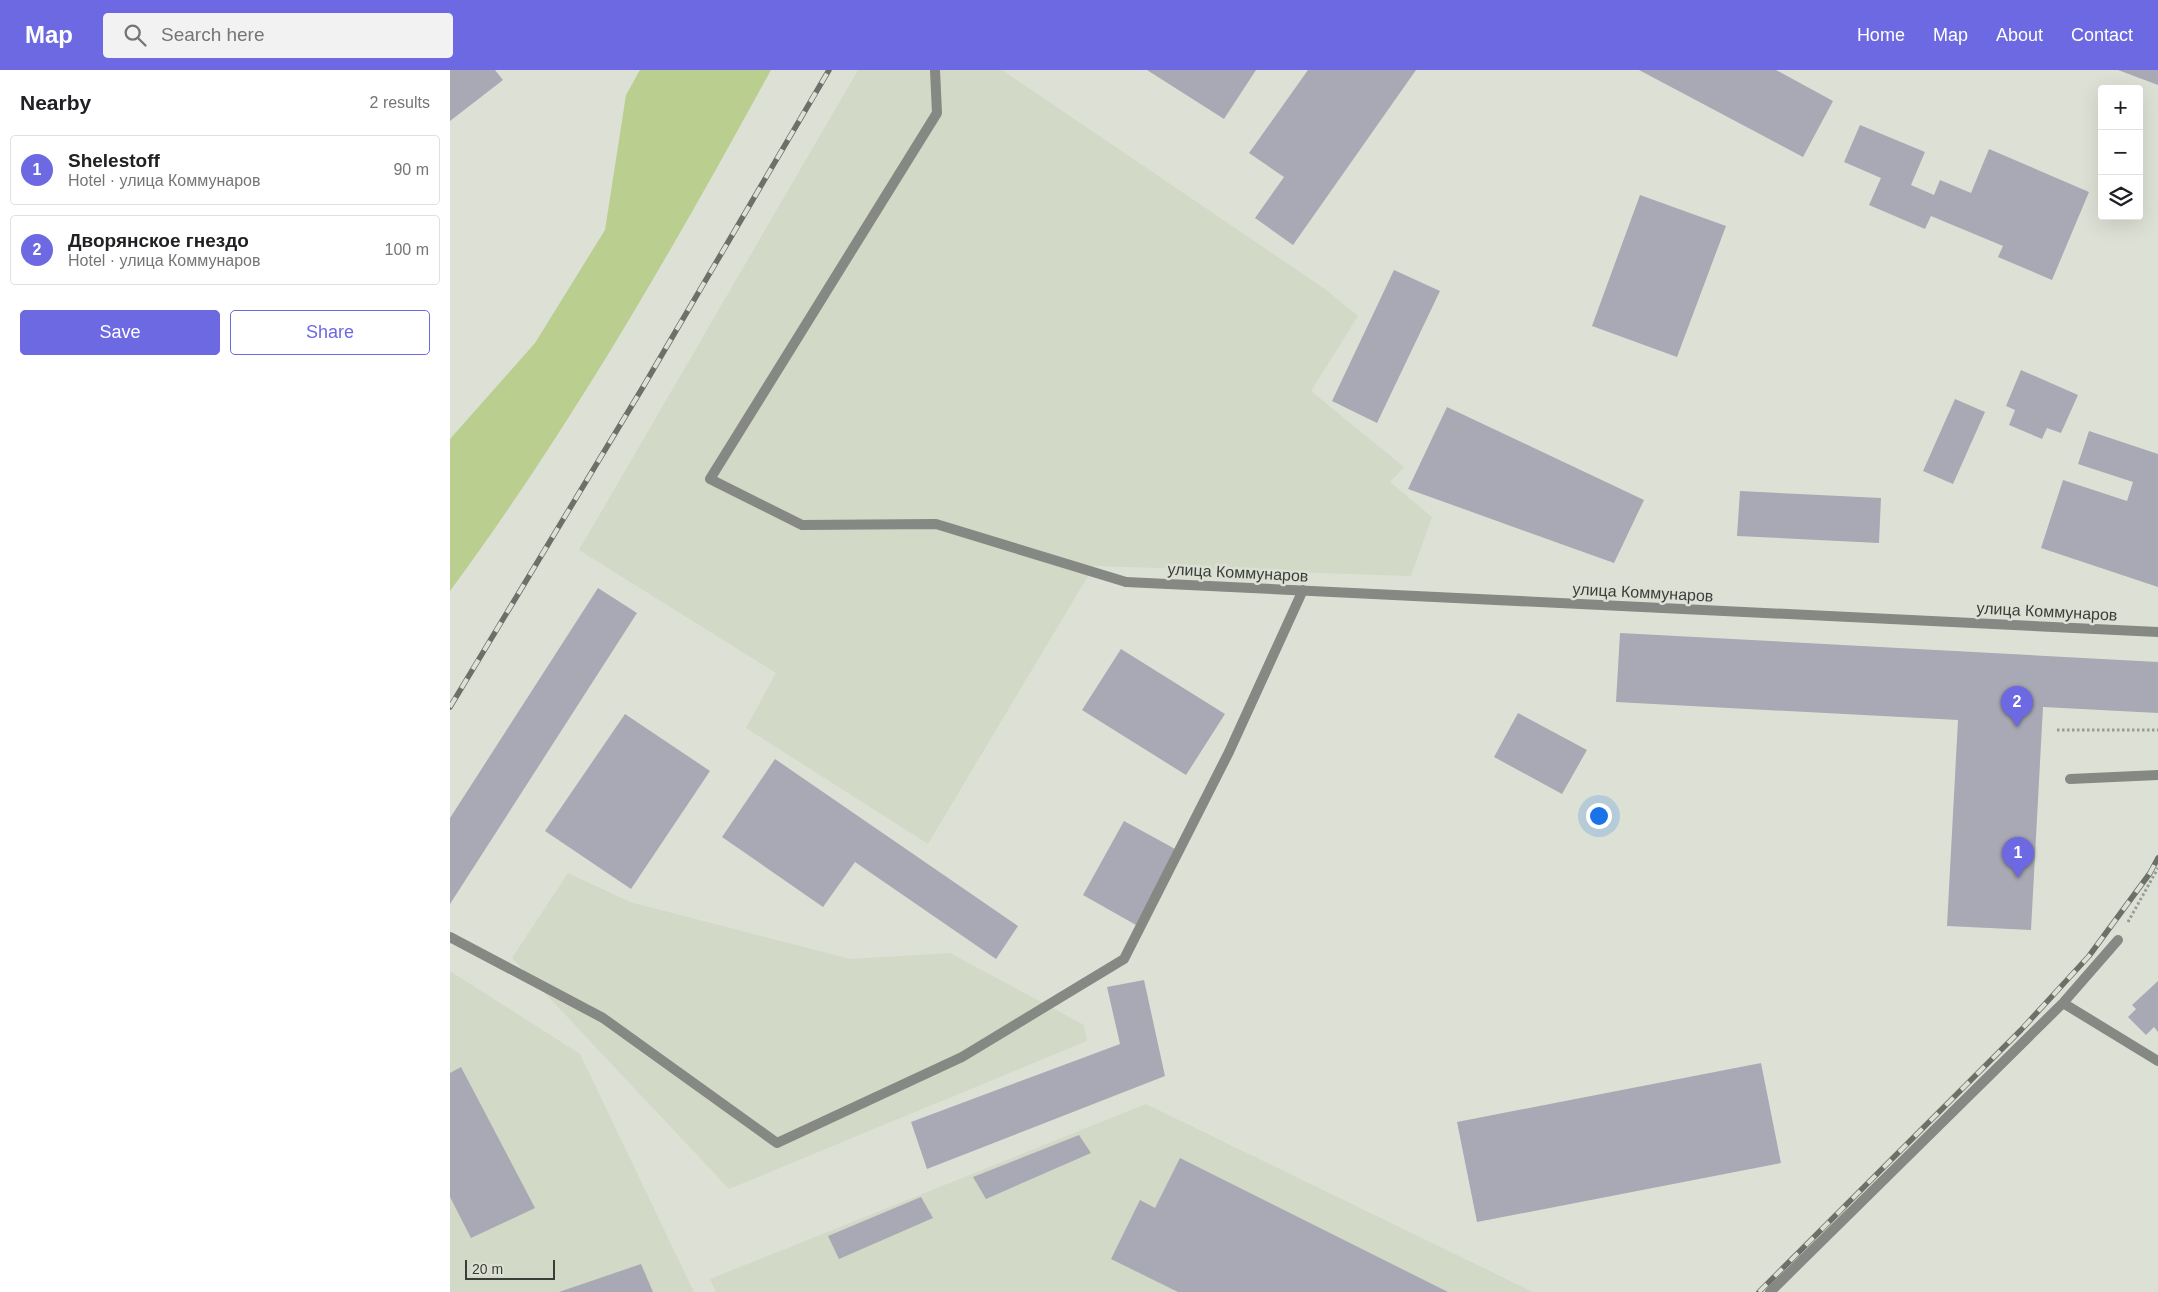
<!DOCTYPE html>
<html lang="en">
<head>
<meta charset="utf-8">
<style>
	:root { --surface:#fff; --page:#f2f2f2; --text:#202124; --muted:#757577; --line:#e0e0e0; --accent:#6d69e3 }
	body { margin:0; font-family:Helvetica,sans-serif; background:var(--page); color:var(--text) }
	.controls { position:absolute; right:15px; top:15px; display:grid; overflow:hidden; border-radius:5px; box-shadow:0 5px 20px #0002 }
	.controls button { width:45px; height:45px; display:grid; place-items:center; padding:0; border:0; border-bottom:1px solid var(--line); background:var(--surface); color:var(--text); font:25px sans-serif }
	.scale { position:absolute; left:15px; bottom:12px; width:90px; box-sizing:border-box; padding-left:5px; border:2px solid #3b3d38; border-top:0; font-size:14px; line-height:18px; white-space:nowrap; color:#3b3d38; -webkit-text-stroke:4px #dde1d5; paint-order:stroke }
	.you { position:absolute; left:1148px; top:745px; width:18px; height:18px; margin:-12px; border:4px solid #fff; border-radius:50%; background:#1a73e8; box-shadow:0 0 0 8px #1a73e833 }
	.badge { display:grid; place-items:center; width:32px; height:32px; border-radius:50%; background:var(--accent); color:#fff; font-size:16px; font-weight:700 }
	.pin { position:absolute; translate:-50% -41px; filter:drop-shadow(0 1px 2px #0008) }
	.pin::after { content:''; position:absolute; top:26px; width:18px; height:15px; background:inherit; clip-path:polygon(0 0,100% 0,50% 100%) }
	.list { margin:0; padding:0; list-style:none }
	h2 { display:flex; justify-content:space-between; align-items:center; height:65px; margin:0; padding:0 20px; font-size:21px }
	h2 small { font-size:16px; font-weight:400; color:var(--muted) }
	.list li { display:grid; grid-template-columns:32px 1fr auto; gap:15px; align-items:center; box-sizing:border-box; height:70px; margin:0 10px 10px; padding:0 10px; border:1px solid var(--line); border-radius:5px }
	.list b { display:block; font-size:19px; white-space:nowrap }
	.list p { margin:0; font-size:16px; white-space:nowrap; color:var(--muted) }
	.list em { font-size:16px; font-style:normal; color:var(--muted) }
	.actions { display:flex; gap:10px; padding:15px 20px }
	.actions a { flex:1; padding:11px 0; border:1px solid var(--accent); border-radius:5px; text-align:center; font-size:18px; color:var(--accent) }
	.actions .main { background:var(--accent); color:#fff }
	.icon { flex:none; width:28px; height:28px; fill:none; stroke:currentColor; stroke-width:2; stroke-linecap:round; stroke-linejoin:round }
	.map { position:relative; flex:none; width:1708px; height:1222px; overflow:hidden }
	header { display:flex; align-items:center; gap:30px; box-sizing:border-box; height:70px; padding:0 25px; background:var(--accent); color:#fff }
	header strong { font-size:24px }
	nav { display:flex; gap:28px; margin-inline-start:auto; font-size:18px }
	.search { width:350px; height:45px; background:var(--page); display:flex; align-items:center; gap:12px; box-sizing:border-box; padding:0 18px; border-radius:5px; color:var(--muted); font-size:19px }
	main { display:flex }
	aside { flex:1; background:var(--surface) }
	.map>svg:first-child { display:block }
	.built { fill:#d2d9c6 }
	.green { fill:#bace90 }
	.building { fill:#a8a9b4 }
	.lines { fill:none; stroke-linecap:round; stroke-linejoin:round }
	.path { stroke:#989c93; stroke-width:3; stroke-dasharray:2.5 2.5; stroke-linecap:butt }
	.service { stroke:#868883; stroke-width:10 }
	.minor { stroke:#868883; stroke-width:10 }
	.rail-casing { stroke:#6d7069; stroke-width:5.5 }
	.rail { stroke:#dde1d5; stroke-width:4; stroke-dasharray:11; stroke-linecap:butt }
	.labels { text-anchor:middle; stroke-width:5; stroke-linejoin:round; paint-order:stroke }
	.street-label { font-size:16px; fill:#3b3d38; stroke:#dde1d5 }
</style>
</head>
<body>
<header>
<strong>Map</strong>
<div class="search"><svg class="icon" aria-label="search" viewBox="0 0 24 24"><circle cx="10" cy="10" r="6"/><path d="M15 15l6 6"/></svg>Search here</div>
<nav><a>Home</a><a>Map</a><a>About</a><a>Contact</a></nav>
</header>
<main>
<aside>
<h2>Nearby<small>2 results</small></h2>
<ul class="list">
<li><span class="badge">1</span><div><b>Shelestoff</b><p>Hotel · улица Коммунаров</p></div><em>90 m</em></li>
<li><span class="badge">2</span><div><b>Дворянское гнездо</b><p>Hotel · улица Коммунаров</p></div><em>100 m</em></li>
</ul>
<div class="actions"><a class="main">Save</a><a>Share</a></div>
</aside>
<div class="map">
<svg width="1708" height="1222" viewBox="0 0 1708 1222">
	<rect width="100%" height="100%" fill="#dde1d5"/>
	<path class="built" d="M408,0H552L875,219L908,246L861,321L954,397L940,412L982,447L961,506L644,496L478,774L296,658L326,603L129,480Z
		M118,803L180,832L400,889L500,883L634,955L637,971L279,1119L62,888Z
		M0,901L130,984L244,1222H0Z
		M696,1034L1083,1222H266L260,1209Z"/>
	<path class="green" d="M190,0H321C223,179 121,357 0,521V369L85,273L155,160L176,25Z"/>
	<path class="building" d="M0,0H45L53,10L0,51Z
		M697,0H806L774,49Z
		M858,0H966L843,175L805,148L834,107L799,83Z
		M1189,0H1326L1383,31L1353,87Z
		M1668,0H1708V15Z
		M1410,55L1475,82L1461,115L1484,125L1490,110L1521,123L1539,79L1639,122L1602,210L1548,187L1553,176L1481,146L1475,159L1419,135L1431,108L1394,92Z
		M1190,125L1276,156L1227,287L1142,256Z
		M944,200L990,221L927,353L882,331Z
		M1571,300L1628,325L1611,363L1597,358L1592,369L1559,355L1565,340L1556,336Z
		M1505,329L1535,342L1503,414L1473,401Z
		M997,337L1194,430L1164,493L958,419Z
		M1639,361L1708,384V517L1591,478L1613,410L1677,431L1683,412L1628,394Z
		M1290,421L1431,428L1429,473L1287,466Z
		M148,518L187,543L0,834V748Z
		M1170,563L1708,592V643L1593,637L1581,860L1497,856L1508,650L1166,632Z
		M671,579L775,644L736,705L632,640Z
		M1068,643L1137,680L1112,724L1044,687Z
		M175,644L260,701L181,819L95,761Z
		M325,689L568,856L546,889L405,792L373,837L272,767Z
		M674,751L727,780L686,855L633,825Z
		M694,910L715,1006L477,1099L461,1052L670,974L657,917Z
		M1708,911V962L1704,957L1696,965L1678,947L1686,939L1682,935Z
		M1311,993L1331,1093L1027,1152L1007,1052Z
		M11,997L85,1138L21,1168L0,1127V1003Z
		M629,1065L641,1083L536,1129L523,1107Z
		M730,1088L998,1222H728L661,1189L690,1130L705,1138Z
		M471,1127L483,1148L389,1189L378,1166Z
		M191,1194L203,1222H109Z"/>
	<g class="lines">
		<path class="path" d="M1607,660H1708
			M1678,852L1708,798"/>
		<path class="service" d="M485,0L487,43L260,409L352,455L486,454L676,512
			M1620,709L1708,705
			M1613,933L1708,991
			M1320,1222L1613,933L1668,870"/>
		<path class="minor" d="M676,512L1708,562
			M0,867L153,948L327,1073L512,987L674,889L779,682L853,520"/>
		<g class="rail-casing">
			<path id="rail" d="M0,637L193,317L379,0
				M1309,1222L1571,960L1639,886L1700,803L1708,788"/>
		</g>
		<use href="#rail" class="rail"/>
	</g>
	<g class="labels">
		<g class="street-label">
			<text transform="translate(788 502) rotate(3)" y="6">улица Коммунаров</text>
			<text transform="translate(1193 522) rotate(3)" y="6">улица Коммунаров</text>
			<text transform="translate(1597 541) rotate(3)" y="6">улица Коммунаров</text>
		</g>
	</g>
</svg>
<div class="controls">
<button>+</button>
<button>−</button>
<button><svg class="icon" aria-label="layers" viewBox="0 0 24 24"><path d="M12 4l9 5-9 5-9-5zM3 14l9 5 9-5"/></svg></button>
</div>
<div class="scale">20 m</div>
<div class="you"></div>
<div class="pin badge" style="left:1568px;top:808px">1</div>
<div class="pin badge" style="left:1567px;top:657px">2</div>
</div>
</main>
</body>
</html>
